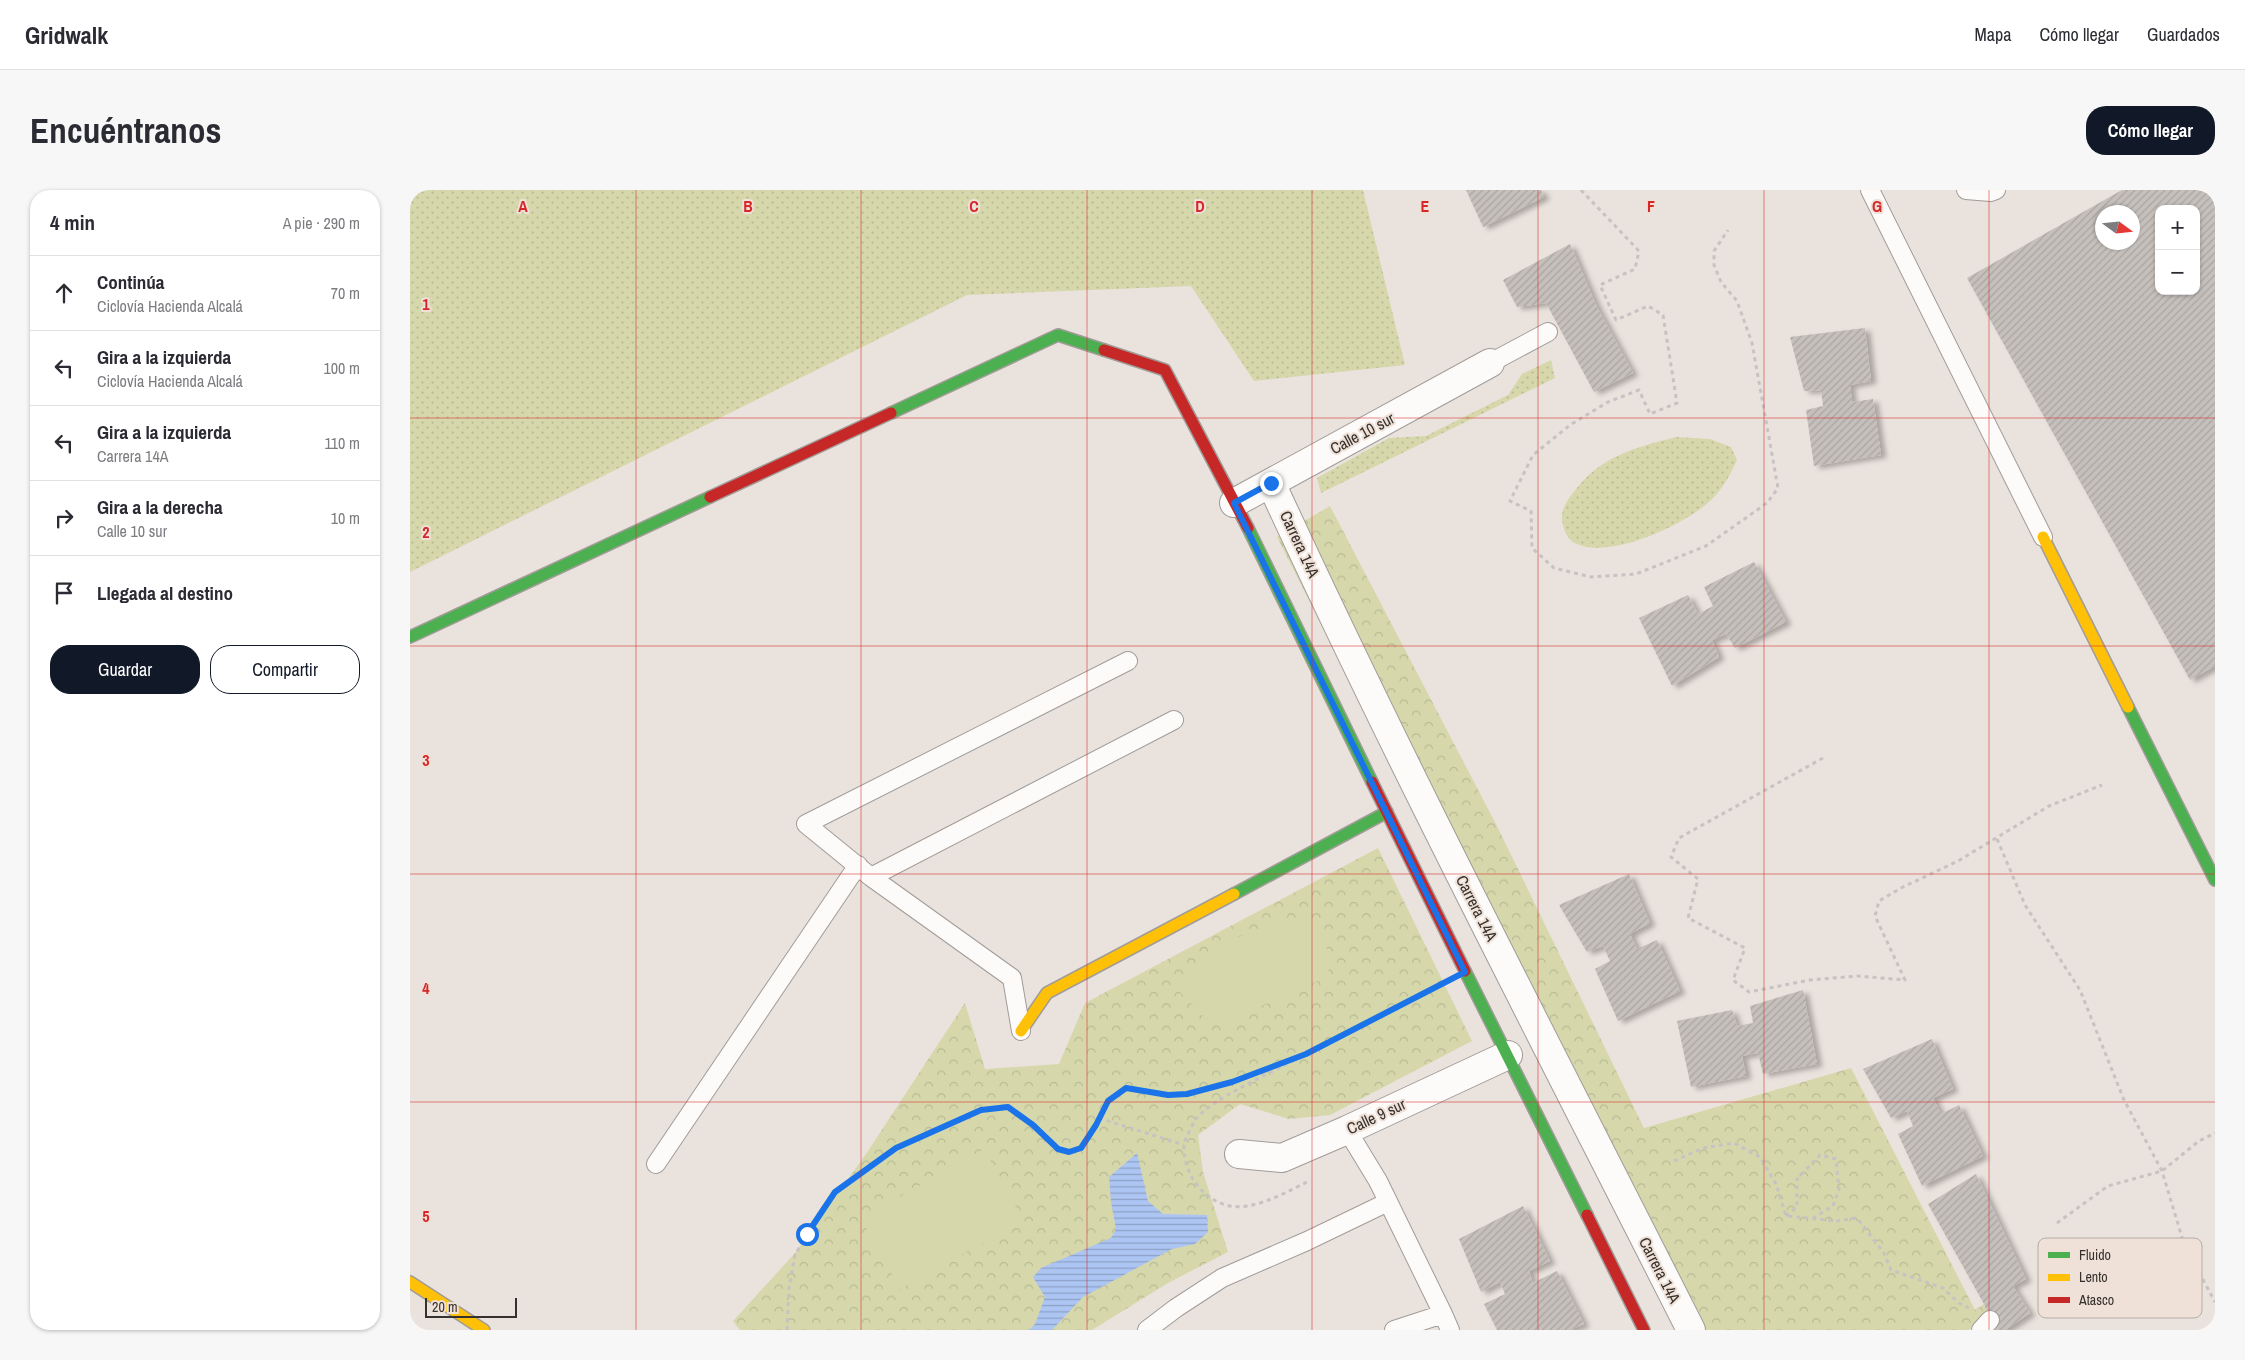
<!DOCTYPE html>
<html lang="es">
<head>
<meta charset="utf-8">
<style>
	:root { --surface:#fff; --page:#f7f7f7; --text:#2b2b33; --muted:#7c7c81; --line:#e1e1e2; --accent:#111827 }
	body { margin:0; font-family:"Archivo Narrow",sans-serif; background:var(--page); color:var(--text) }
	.controls { position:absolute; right:15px; top:15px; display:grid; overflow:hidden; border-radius:10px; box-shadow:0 1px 4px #0004 }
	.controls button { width:45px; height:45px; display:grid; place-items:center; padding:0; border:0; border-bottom:1px solid var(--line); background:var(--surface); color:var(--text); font:25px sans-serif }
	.compass { position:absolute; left:1685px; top:15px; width:45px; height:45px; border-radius:50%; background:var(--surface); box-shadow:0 1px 4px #0004; rotate:105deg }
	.scale { position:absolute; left:15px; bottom:12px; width:92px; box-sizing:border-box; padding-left:5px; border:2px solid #36312d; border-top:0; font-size:14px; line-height:18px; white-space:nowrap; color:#36312d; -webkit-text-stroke:4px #efe1d8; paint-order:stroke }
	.stop { position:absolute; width:15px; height:15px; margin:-11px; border:4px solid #1a73e8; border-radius:50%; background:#fff }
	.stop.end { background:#1a73e8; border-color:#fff; box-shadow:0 1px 5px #0008 }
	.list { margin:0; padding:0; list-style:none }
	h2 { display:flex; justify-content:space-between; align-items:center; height:65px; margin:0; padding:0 20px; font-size:21px }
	h2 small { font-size:16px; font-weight:400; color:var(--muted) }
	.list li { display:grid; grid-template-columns:32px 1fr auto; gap:15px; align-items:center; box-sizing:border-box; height:75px; padding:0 20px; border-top:1px solid var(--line) }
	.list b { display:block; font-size:19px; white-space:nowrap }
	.list p { margin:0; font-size:16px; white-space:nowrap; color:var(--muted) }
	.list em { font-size:16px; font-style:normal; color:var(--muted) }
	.actions { display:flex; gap:10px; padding:15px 20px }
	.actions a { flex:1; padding:11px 0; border:1px solid var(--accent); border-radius:20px; text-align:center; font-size:18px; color:var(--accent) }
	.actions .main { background:var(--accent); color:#fff }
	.icon { flex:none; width:28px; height:28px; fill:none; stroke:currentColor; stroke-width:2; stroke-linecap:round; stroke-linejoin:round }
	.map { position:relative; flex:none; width:1805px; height:1140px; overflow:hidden; border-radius:20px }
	header { display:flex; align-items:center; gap:30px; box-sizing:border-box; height:70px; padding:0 25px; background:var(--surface); border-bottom:1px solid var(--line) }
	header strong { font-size:24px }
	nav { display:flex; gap:28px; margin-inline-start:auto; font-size:18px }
	.intro { display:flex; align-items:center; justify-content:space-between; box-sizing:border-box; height:120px; padding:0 30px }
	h1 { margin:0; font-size:35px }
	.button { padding:12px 22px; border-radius:20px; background:var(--accent); color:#fff; font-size:18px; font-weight:700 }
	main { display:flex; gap:30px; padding:0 30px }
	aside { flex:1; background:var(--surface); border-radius:20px; box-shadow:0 1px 4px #0004 }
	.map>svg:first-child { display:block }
	.grass { fill:url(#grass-dots) }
	.park { fill:url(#park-crowns) }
	.pitch { fill:#d6d8ac }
	.water { fill:url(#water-rules) }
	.building { fill:url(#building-hatch); fill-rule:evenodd; filter:url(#shadow) }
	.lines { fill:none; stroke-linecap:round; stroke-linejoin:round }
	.lane-casing { stroke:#a19c98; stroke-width:20 }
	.street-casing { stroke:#a19c98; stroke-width:30 }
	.fast-casing { stroke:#a19c98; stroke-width:14 }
	.slow-casing { stroke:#a19c98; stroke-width:14 }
	.jam-casing { stroke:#a19c98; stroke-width:14 }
	.path { stroke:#c6c3c2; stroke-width:3; stroke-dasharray:4 4; stroke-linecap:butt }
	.lane { stroke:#fcfbfa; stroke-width:18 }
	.street { stroke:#fcfbfa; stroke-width:28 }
	.fast { stroke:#4caf50; stroke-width:11 }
	.slow { stroke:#ffc107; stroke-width:11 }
	.jam { stroke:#c62828; stroke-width:11 }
	.route { stroke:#1a73e8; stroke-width:6 }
	.grid { fill:none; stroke:#d62828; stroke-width:1; stroke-opacity:0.55 }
	.labels { text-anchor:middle; stroke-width:4; stroke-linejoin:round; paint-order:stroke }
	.street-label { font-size:16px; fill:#36312d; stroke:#efe1d8 }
	.key { fill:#efe1d8; stroke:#b8aca5; stroke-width:1 }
	.key-label { font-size:14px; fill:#36312d }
	.grid-label { font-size:16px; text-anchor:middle; font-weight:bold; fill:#d62828; stroke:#efe1d8; stroke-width:4; stroke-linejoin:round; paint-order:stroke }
</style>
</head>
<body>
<header>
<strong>Gridwalk</strong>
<nav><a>Mapa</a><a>Cómo llegar</a><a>Guardados</a></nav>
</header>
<div class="intro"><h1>Encuéntranos</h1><a class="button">Cómo llegar</a></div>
<main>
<aside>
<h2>4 min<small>A pie · 290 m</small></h2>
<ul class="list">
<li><svg class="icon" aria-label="ahead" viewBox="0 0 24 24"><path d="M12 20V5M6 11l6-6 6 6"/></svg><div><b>Continúa</b><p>Ciclovía Hacienda Alcalá</p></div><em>70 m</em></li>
<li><svg class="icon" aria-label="left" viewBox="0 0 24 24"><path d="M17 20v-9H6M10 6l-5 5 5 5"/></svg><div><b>Gira a la izquierda</b><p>Ciclovía Hacienda Alcalá</p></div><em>100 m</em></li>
<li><svg class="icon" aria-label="left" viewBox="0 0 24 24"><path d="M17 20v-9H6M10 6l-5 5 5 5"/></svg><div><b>Gira a la izquierda</b><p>Carrera 14A</p></div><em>110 m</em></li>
<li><svg class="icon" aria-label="right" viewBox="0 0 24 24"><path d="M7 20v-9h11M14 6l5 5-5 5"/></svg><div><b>Gira a la derecha</b><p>Calle 10 sur</p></div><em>10 m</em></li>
<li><svg class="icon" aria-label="arrive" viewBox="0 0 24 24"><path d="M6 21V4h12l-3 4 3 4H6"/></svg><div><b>Llegada al destino</b></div></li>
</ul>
<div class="actions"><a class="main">Guardar</a><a>Compartir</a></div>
</aside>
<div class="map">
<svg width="1805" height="1140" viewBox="0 0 1805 1140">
	<defs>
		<pattern id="grass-dots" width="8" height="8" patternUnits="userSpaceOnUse" patternTransform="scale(1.25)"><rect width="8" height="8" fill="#d6d8ac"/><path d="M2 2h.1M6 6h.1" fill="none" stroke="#b8ba94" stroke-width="1.8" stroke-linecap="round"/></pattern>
		<pattern id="park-crowns" width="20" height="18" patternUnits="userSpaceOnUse" patternTransform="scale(1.25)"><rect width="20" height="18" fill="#d6d8ac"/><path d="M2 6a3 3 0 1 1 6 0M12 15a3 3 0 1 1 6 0" fill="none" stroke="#b8ba94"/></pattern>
		<pattern id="water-rules" width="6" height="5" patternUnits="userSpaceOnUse" patternTransform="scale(1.25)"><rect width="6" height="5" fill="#acc5f3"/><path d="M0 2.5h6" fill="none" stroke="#8da1c5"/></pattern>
		<pattern id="building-hatch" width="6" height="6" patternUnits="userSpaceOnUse" patternTransform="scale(1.25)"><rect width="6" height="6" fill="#c6c0bc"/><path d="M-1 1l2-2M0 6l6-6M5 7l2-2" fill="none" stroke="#aba5a2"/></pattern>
		<filter id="shadow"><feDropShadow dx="5.5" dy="3" stdDeviation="2.5" flood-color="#0004"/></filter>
	</defs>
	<rect width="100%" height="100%" fill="#eae2dd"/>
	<path class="grass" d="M0,0H953L995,175L844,191L781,96L557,105L0,382Z
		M1141,170L1145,188L911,303L907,288L979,248L1016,246L1098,205L1112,184Z
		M1266,247L1300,249L1321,257L1327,270C1321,283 1315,295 1305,306C1282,332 1197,373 1163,352C1156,347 1153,338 1152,329C1151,319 1158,309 1164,302C1189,267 1226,257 1266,247Z"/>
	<path class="park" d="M920,316L1088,638L1234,938L1441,878L1565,1120L1574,1114L1580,1130L1558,1140H1266L867,347Z
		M968,658L1062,851L920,925L879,929L830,914L788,945L793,982L818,1062L758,1093L682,1140H330L323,1131L385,1063L456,964L555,813L575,879L649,874L675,813Z"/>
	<path class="pitch" d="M902,727L915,742L919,786L847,818L824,839L795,828L766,798C796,754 851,733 902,727Z
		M574,959L613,1030L490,1099L451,1029Z"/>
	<path class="water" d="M727,963L738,1011L753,1024L797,1025L798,1042L785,1054L762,1059L673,1107L642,1140H619L625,1134L635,1107L623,1087L631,1078L701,1048L706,1039L701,1012L699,987Z"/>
	<path class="building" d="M1056,0H1131L1134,7L1073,37Z
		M1712,0H1805V476L1780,490L1557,88ZM1749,19H1786V101H1749ZM1692,22H1722V52H1692Z
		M1160,54L1187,117L1223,183L1184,202L1136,113L1107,117L1093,90Z
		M1455,138L1461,191L1440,195L1442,212L1463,209L1471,265L1404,276L1396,220L1413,216L1411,200L1394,201L1380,147Z
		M1344,372L1376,432L1325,458L1316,444L1302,450L1309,467L1262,496L1229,428L1278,405L1288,424L1303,416L1294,397Z
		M1219,684L1240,733L1220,744L1227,759L1247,750L1270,801L1208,831L1185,779L1200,771L1193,756L1177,762L1149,715Z
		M1393,800L1407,874L1353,884L1348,863L1332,866L1336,886L1281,897L1267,831L1322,820L1327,836L1343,833L1340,816Z
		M1522,849L1543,899L1523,908L1531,924L1549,915L1573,966L1512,996L1488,944L1503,936L1497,921L1481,928L1453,879Z
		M1566,984L1616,1089L1603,1096L1620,1123L1595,1140H1584L1574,1114L1518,1014Z
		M1113,1016L1140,1071L1119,1081L1123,1093L1147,1081L1174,1134L1160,1140H1087L1074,1114L1095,1104L1090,1092L1071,1102L1049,1049Z"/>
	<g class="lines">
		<g class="lane-casing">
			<path id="lane" d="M1460,0L1633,347
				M1556,0L1581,2L1586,0
				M1080,173L1138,142
				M461,687L764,530
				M611,841L602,788L461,687L396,634L718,471
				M937,940L968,991L1033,1124L1040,1140
				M246,974L448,675
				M737,1140L766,1118L812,1088L897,1051L978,1012
				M984,1140L1033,1124
				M1571,1140L1580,1130"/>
		</g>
		<g class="street-casing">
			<path id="street" d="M861,293C993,580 1139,859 1281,1140
				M824,313L1080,173
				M829,964L872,968L937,940L1098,865"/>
		</g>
		<g class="fast-casing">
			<path id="fast" d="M481,223L648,145L694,160
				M838,338L962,592
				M0,447L300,307
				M1718,517L1805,690
				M824,704L977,622
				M1055,781L1177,1025"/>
		</g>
		<g class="slow-casing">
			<path id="slow" d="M1633,347L1718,517
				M611,841L637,803L824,704
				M0,1092L74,1140"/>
		</g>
		<g class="jam-casing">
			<path id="jam" d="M694,160L755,180L838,338
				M300,307L481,223
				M962,592L1055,781
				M1177,1025L1234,1140"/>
		</g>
		<path class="path" d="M1171,0L1229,61L1225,79L1190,95L1206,130L1238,116L1253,125L1267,213L1240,224L1229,200L1198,212L1160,235L1123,265L1100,311L1121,321L1122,358L1144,378L1181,387L1226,384L1296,356L1357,313L1368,298L1342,153L1327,111L1311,92L1304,75V61L1318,40
			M1413,568L1269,648L1261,667L1288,689L1278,728L1335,758L1323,790L1339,802L1400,790L1448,786L1495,790L1465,726L1469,711L1491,698L1548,671L1639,616L1692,595
			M1587,649L1615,715L1670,800L1714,910L1752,981L1774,1054L1805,1112
			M884,870C861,883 800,910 786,929C782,935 774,950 774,956C773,989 802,1022 837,1016C857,1013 879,1001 897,992
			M689,928L774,955
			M1264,971L1293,958L1324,953L1350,967L1366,994L1376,1026L1428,1031L1447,1028L1474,1063L1481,1080L1533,1098L1549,1113L1559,1118
			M1376,1026L1387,1017V989L1410,965L1426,969L1429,999L1423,1016L1403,1028
			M1647,1033L1698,996L1752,981L1789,951L1805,943
			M377,1140L379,1098L385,1065L409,1023L425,1001L486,958L571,920L598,917L623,935L648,959L659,962L671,958L686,935L697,911L716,898L758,905L777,904L822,892L896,864L1030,795"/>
		<use href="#lane" class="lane"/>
		<use href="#street" class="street"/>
		<use href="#fast" class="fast"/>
		<use href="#slow" class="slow"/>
		<use href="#jam" class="jam"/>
	</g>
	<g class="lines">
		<path class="route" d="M397,1044L425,1002L486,958L571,920L598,917L623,935L648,959L659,962L671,958L686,935L698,911L716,898L758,905L777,904L822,892L896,864L1055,782L824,313L861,293"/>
	</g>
	<path class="grid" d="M226,0V1140M451,0V1140M677,0V1140M902,0V1140M1128,0V1140M1354,0V1140M1579,0V1140M0,228H1805M0,456H1805M0,684H1805M0,912H1805"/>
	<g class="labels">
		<g class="street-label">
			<text transform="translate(952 243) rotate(-28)" y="6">Calle 10 sur</text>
			<text transform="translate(890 354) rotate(65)" y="6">Carrera 14A</text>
			<text transform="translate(1067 718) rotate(63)" y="6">Carrera 14A</text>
			<text transform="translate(966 926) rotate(-25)" y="6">Calle 9 sur</text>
			<text transform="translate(1250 1080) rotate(63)" y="6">Carrera 14A</text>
		</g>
	</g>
	<rect x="1628" y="1048" width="164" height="80" rx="8" class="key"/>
	<rect x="1638" y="1062" width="22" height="6" fill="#4caf50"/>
	<rect x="1638" y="1084" width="22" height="7" fill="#ffc107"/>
	<rect x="1638" y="1107" width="22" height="6" fill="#c62828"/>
	<g class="key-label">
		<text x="1669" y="1070">Fluido</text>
		<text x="1669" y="1092">Lento</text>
		<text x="1669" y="1115">Atasco</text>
	</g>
	<g class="grid-label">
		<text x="113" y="22">A</text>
		<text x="338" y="22">B</text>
		<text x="564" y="22">C</text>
		<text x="790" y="22">D</text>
		<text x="1015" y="22">E</text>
		<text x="1241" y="22">F</text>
		<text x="1467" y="22">G</text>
		<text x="16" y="120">1</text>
		<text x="16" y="348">2</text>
		<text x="16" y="576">3</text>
		<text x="16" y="804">4</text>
		<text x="16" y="1032">5</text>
	</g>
</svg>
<div class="controls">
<button>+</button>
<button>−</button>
</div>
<svg class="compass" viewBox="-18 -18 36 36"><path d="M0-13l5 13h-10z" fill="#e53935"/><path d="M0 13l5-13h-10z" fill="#7c7c81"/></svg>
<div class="scale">20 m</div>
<div class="stop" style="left:397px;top:1044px"></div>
<div class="stop end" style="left:861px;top:293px"></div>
</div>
</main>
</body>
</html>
